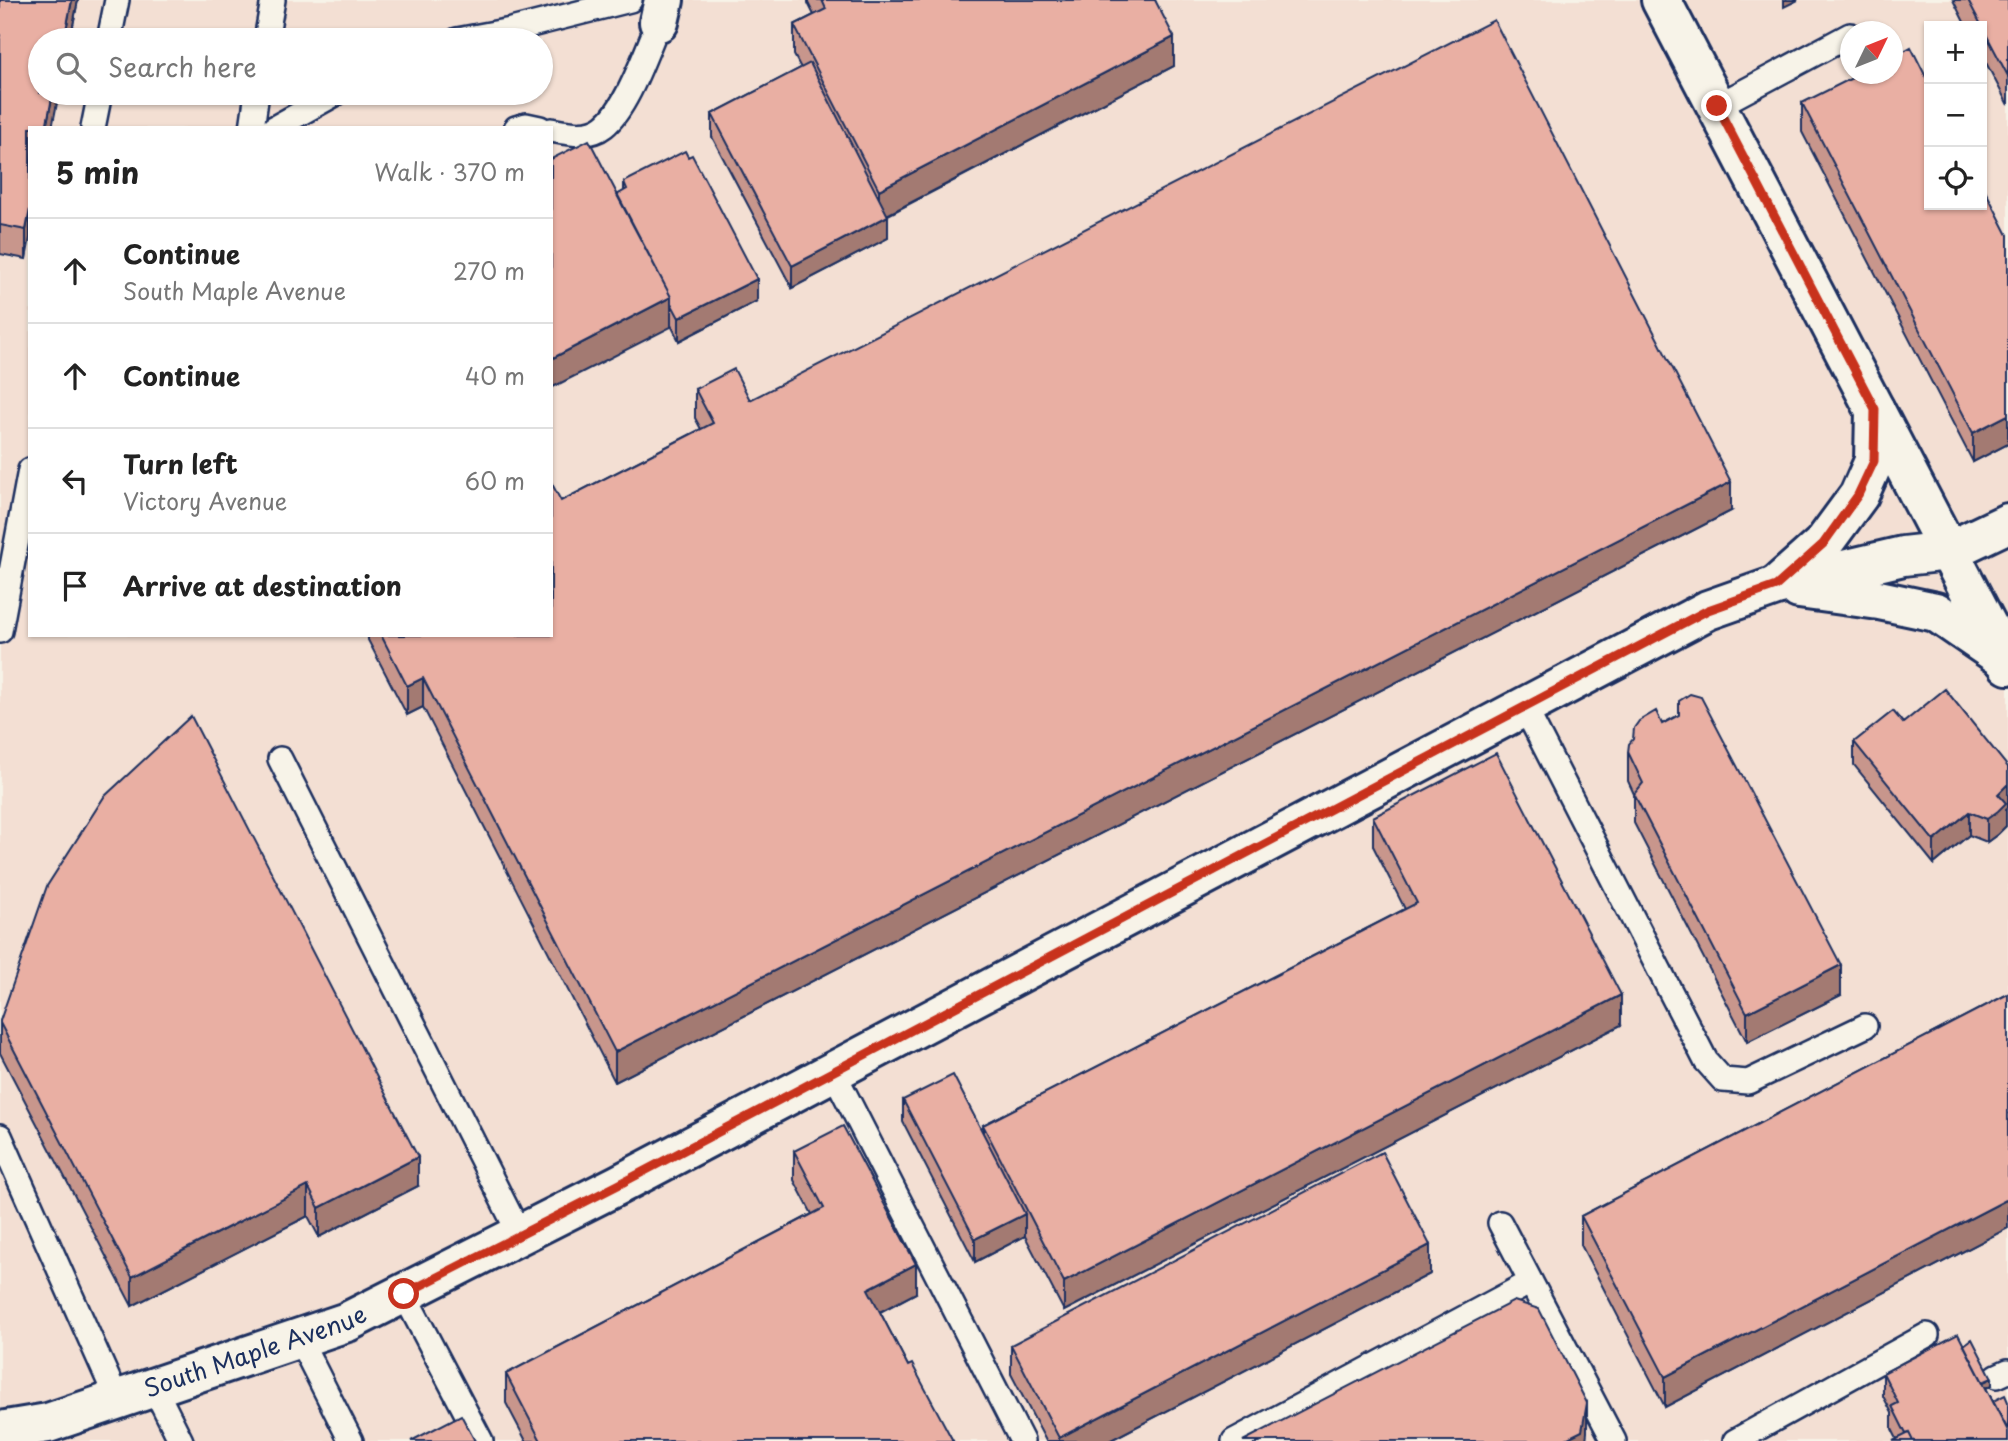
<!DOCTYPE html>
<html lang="en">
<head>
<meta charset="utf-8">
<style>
	:root { --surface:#fff; --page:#f6f6f6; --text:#222; --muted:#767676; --line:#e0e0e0 }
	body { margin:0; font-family:"Playpen Sans",sans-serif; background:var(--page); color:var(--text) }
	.controls { position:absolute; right:21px; top:21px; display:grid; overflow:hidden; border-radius:0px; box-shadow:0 2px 5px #0004 }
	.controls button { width:63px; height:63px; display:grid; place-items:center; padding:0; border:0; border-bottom:2px solid var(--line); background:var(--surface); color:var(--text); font:35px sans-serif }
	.compass { position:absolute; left:1840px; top:21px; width:63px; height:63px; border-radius:50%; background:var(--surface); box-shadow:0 2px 5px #0004; rotate:47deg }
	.stop { position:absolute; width:21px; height:21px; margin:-16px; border:5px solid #c8321e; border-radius:50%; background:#fff }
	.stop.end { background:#c8321e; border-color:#fff; box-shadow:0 2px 7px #0008 }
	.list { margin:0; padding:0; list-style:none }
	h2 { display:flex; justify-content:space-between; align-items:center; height:91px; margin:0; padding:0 28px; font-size:30px }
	h2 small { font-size:23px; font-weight:400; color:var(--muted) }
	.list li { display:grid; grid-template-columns:46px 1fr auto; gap:21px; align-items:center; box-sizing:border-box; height:105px; padding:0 28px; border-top:2px solid var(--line) }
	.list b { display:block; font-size:26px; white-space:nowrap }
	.list p { margin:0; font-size:23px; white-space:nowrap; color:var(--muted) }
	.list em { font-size:23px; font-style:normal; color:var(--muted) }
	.icon { flex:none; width:38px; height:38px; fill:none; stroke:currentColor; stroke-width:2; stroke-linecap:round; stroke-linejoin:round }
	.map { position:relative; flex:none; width:2008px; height:1441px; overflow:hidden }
	.search { position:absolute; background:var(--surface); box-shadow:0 2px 5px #0004; left:28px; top:28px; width:525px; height:77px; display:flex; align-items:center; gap:18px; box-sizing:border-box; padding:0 24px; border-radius:38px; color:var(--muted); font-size:26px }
	.panel { position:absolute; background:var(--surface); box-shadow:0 2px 5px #0004; left:28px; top:126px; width:525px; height:511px; border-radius:0px }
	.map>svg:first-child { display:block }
	.built { fill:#f3dfd3; fill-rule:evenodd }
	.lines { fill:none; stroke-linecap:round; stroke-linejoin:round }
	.lane-casing { stroke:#1b2f5e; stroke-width:28 }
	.street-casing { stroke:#1b2f5e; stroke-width:44 }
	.lane { stroke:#f7f3e8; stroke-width:23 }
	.street { stroke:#f7f3e8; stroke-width:38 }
	.wall { fill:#c8968c; stroke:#1b2f5e; stroke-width:2 }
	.shaded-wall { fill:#a37a72; stroke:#1b2f5e; stroke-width:2 }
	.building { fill:#e9afa3; stroke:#1b2f5e; stroke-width:2 }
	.route { stroke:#c8321e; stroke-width:9 }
	.labels { text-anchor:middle; stroke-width:6; stroke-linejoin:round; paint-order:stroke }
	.street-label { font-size:24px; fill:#1b2f5e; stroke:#f7f3e8 }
</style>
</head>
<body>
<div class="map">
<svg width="2008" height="1441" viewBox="0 0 2008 1441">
	<rect width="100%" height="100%" fill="#f7f3e8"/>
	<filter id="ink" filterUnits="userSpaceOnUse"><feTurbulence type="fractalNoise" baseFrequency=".0143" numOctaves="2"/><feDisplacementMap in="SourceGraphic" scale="14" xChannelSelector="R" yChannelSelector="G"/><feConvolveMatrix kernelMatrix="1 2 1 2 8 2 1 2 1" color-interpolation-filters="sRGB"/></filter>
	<g filter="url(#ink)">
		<path class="built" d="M0,0H2008V1441H0ZM1929,26H1982V205H1929ZM1850,32H1892V74H1850ZM40,40H541V93H40ZM30,128H551V635H30Z"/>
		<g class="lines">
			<g class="lane-casing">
				<path id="lane" d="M109,40L117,0
					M266,40L273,0
					M457,40L511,30L630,0
					M1717,106L1850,35
					M93,128L100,93
					M252,128L257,93
					M274,128L337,93
					M516,128L526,125L540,128
					M551,130C568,133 589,138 604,126C628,107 646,51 659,22
					M0,631L30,470
					M1524,706L1706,1061L1723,1080L1748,1082L1865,1026
					M280,759L520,1235
					M833,1071L1022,1441
					M0,1136L117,1399
					M1500,1223L1614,1441
					M404,1294L481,1441
					M299,1338L351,1441
					M1997,1376L2008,1371
					M154,1387L181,1441
					M1234,1441L1531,1282
					M1735,1441L1927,1335"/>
			</g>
			<g class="street-casing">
				<g id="street">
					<path d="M1661,0L2008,665"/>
					<path d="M659,22L664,0"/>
					<path d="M1778,584L1823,544L1859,495L1874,461L1875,410"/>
					<path d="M1799,589L1879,600L1936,612L2003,658"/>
					<path id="s1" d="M0,1431L48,1423L347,1322L618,1185L1708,610L1776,586L1903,556L1949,551L2008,523"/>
				</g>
			</g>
			<use href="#lane" class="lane"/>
			<use href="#street" class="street"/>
		</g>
		<path class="wall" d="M0,0H78L70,40H40L26,259L0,254Z
			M808,0H1155L1174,66L888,215V238L792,288L712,137V114L801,68L794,55V25L814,15L808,3Z
			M1953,0H2008V105L1982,55V26H1966Z
			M1802,103L2008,235V444L1973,462L1802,132Z
			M624,182L757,301L679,341L671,325V327L617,195L624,191Z
			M695,389L750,400L1731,511L615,1082L423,707L407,715L368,640V635H551L561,501L701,429L695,418Z
			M1903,723L2006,809V826L1998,834L1987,842L1969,835L1934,864L1854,765V742Z
			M1662,724L1841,995L1747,1042L1634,823V794L1628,781V752Z
			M1373,817L1621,1025L1064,1311L1025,1236L975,1262L903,1122V1100L983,1132V1125L1405,909L1373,846Z
			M2008,994V1228L1665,1407L1581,1245V1216Z
			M0,1021L418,1186L319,1237L308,1216L132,1306L0,1053Z
			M794,1151L916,1293L880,1312L908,1366L953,1441H526L506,1403V1374L812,1214L794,1180Z
			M1430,1274L1109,1441H1046L1011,1374V1345Z
			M1964,1345L1992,1385L1986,1388L1993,1401L2008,1402L1897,1439L1892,1429V1413L1883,1396V1373Z"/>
		<path class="shaded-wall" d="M72,0H78L70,40H64Z
			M1784,0H1798L1784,7Z
			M1174,37V66L879,219V190Z
			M53,93H59L52,128H46Z
			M30,209V238L26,259V230Z
			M888,216V238L792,288V266Z
			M757,279V301L679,341V318Z
			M671,297V327L551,388V359Z
			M2008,415V444L1973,462V433Z
			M1731,482V511L615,1082V1052Z
			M423,678V707L407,715V686Z
			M2008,784V807L2006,809V826L1998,834L1987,842V819L1998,794Z
			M1969,812V835L1934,864V841Z
			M1841,965V995L1747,1042V1013Z
			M1621,995V1025L1064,1311V1282Z
			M418,1157V1186L319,1237V1208Z
			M308,1186V1216L132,1306V1277Z
			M2008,1199V1228L1665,1407V1377Z
			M1025,1214V1236L975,1262V1239Z
			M1430,1245V1274L1109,1441H1059V1438Z
			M916,1264V1293L868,1318V1289Z
			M1992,1378V1385L1977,1393V1385Z
			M1587,1403V1432L1586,1441H1562Z"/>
		<path class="building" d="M0,0H72L64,40H40V93H53L46,128H30V209L26,230L0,225Z
			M822,0H1155L1174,37L879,190L794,25L826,9Z
			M1968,0H2008V76Z
			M1494,20L1731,482L615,1052L423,678L407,686L381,635H551V482L561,501L713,423L695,389L734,369L750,400Z
			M1911,47L1929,83V205H1982V184L2008,235V415L1973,433L1802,103L1860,74H1893V57Z
			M810,63L888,216L792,266L712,114Z
			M589,140L671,297L551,359V159Z
			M685,151L688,157L692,155L757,279L679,318L671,303V297L617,195L627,189L624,182Z
			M1945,689L2008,767V784L1998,794L2006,803L1998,811L1987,819L1969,812L1934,841L1854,742L1893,711L1903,723Z
			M1690,694L1701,697L1841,965L1747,1013L1634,794L1643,783L1628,752L1629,744L1633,739L1634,728L1639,721L1656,711L1662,724L1679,715V701Z
			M191,716L418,1157L319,1208L308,1186L132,1277L0,1023V1021L47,886L104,797Z
			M1496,753L1621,995L1064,1282L983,1125L1417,903L1373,817Z
			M2008,994V1199L1665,1377L1581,1216Z
			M953,1075L1025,1214L975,1239L903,1100Z
			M843,1126L916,1264L868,1289L908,1366L912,1364L953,1441H541L506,1374L824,1208L794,1151Z
			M1382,1152L1430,1245L1059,1438L1011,1345Z
			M1514,1301L1539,1309L1587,1403L1582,1431L1562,1441H1243Z
			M1958,1334L2008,1431V1441H1913L1909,1433L1906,1434L1892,1406L1898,1403L1883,1373Z
			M1972,1339L1992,1378L1983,1382L1964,1345Z
			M2005,1395L2008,1402V1430L1993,1401Z
			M461,1415L475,1441H411Z
			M1909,1433L1913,1441H1893Z"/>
	</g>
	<g class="lines" filter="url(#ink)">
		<path class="route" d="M404,1294L618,1185L1708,610L1776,586L1823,544L1858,495L1874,461L1875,409L1717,106"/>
	</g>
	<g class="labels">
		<g class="street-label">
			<text dy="8" stroke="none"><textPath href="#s1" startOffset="268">South Maple Avenue</textPath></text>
		</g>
	</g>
</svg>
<div class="controls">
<button>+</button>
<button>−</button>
<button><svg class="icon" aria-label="locate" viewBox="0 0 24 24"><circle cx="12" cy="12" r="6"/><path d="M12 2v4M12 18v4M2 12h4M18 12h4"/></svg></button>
</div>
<svg class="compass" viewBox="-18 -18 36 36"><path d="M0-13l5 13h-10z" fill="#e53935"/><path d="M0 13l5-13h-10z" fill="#767676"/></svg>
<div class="stop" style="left:404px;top:1294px"></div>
<div class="stop end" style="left:1717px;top:106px"></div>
<div class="search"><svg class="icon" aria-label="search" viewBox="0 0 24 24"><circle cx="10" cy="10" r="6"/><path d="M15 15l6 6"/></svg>Search here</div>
<section class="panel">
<h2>5 min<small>Walk · 370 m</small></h2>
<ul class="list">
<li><svg class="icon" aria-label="ahead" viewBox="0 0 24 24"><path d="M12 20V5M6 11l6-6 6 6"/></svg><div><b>Continue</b><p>South Maple Avenue</p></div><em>270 m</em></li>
<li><svg class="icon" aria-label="ahead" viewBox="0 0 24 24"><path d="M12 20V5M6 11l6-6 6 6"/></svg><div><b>Continue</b></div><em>40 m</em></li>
<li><svg class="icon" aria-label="left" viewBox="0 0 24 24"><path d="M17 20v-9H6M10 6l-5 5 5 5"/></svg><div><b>Turn left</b><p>Victory Avenue</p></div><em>60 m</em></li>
<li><svg class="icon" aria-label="arrive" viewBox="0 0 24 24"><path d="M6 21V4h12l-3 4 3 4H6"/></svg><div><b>Arrive at destination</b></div></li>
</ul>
</section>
</div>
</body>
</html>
